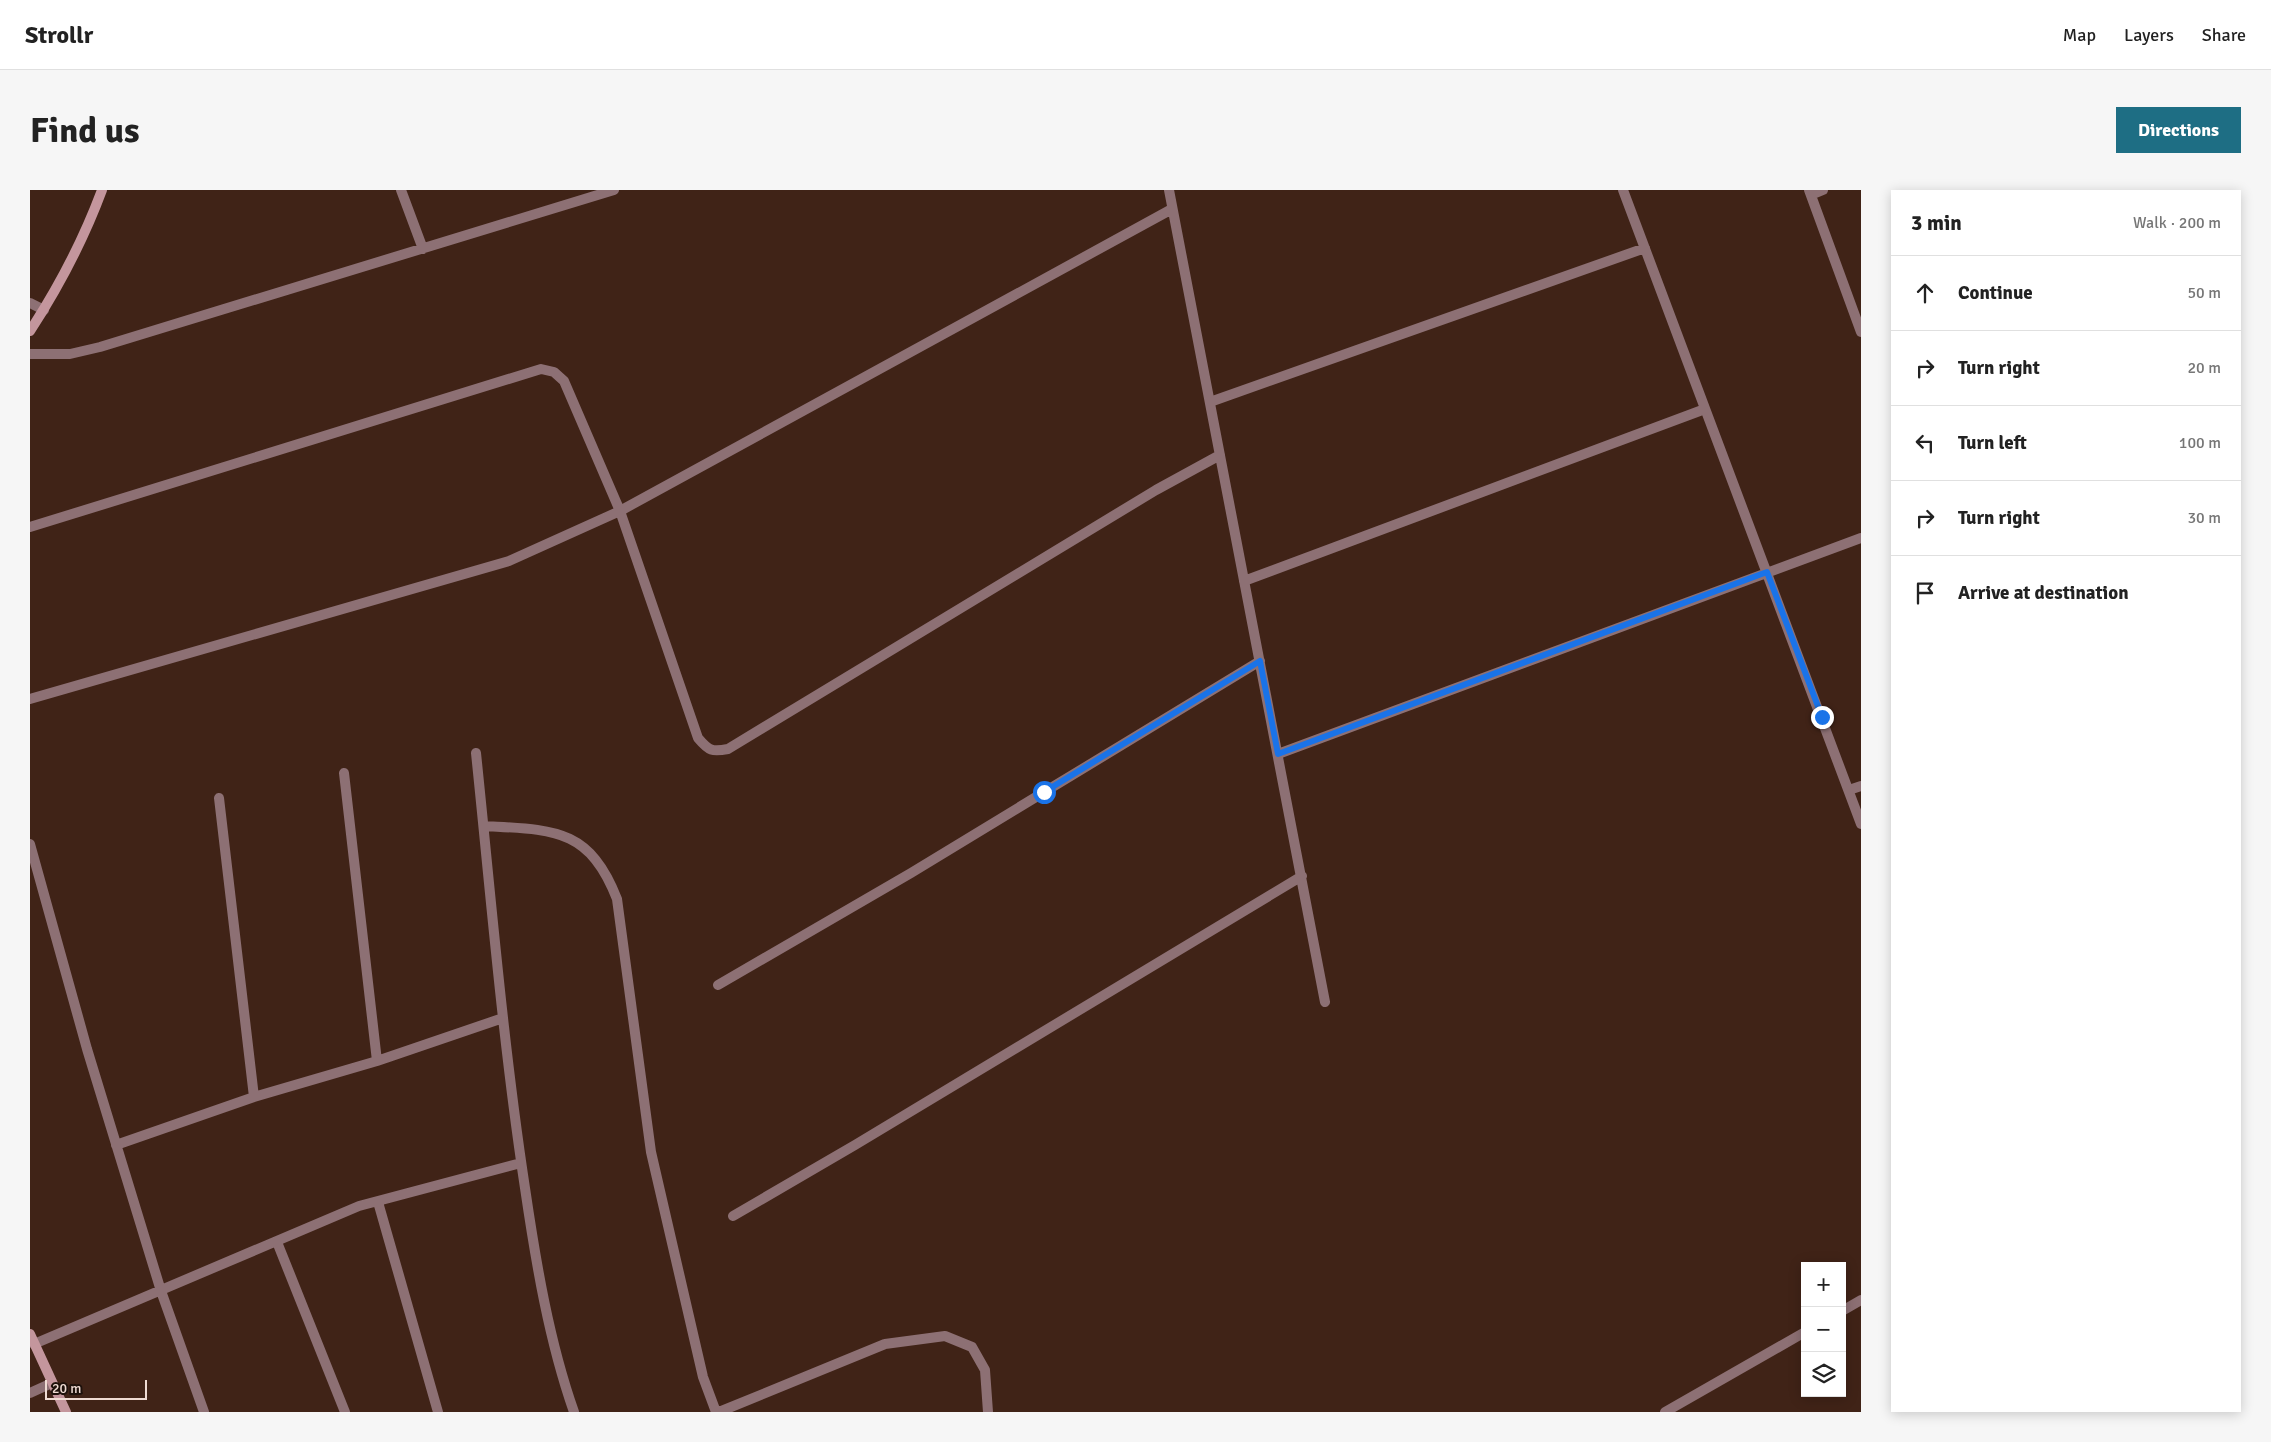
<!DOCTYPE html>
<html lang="en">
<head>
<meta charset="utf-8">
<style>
	:root { --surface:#fff; --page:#f6f6f6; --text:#222; --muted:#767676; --line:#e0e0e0; --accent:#1e6e84 }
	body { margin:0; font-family:Signika,sans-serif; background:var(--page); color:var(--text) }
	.controls { position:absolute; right:15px; bottom:15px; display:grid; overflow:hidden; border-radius:0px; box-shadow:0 2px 12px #0003 }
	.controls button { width:45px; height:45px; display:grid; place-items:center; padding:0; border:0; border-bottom:1px solid var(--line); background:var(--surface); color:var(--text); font:25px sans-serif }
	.scale { position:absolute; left:15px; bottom:12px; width:102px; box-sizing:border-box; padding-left:5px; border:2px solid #efdbd3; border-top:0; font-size:14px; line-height:18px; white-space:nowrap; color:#efdbd3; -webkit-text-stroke:4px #1e110b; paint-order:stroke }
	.stop { position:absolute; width:15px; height:15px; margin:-11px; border:4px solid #1a73e8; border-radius:50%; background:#fff }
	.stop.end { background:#1a73e8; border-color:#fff; box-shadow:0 1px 5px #0008 }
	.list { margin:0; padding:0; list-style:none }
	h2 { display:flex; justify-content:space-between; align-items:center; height:65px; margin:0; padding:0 20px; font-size:21px }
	h2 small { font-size:16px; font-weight:400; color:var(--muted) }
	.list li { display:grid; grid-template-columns:32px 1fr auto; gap:15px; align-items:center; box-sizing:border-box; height:75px; padding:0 20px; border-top:1px solid var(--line) }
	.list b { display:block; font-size:19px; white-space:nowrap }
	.list em { font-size:16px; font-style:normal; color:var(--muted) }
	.icon { flex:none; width:28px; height:28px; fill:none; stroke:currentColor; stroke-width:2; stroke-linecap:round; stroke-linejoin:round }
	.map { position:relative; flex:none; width:1831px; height:1222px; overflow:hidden; border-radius:0px }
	header { display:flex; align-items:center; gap:30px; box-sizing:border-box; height:70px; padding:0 25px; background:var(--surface); border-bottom:1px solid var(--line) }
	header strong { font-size:24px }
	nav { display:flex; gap:28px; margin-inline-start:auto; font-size:18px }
	.intro { display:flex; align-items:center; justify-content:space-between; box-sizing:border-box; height:120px; padding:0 30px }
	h1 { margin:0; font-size:35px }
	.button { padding:12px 22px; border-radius:0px; background:var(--accent); color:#fff; font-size:18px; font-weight:700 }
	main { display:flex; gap:30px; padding:0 30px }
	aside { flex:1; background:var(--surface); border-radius:0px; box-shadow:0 2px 12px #0003 }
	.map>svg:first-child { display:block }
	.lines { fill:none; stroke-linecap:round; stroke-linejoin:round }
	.street { stroke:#8d7074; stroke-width:10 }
	.secondary { stroke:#c4969d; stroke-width:10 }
	.route { stroke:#1a73e8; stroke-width:6 }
</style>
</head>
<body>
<header>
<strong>Strollr</strong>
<nav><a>Map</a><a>Layers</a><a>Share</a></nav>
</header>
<div class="intro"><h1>Find us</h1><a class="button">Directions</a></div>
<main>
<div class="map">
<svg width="1831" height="1222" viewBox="0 0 1831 1222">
	<rect width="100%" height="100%" fill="#402317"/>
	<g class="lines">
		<path class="street" d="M371,0L393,59
			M1139,0L1295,812
			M1593,0L1831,634
			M1779,0L1831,142
			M1781,5L1793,0
			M0,113L14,120
			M0,164H40L70,157L584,0
			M1180,212L1615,58
			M0,337L511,179L524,182L534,191L590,321L668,548C679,561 682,562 698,559L1126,300L1190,265
			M1214,391L1675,219
			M0,509L479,371L590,321L1142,19
			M446,563C461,708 473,853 495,998C506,1073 519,1151 544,1222
			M1248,564L1831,348
			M314,583L347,871
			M1819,600L1831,596
			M189,608L224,907
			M454,636C522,640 559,637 587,709L621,962L673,1187L686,1222
			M0,654L57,859L131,1101L174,1222
			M688,795L881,683L1230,471
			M86,955L224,907L347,871L473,828
			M348,1012L408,1222
			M703,1026L825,955L1272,686
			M247,1052L315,1222
			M1812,1121L1831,1110
			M4,1154L329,1016L491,973
			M0,1203L22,1193
			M689,1222L855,1154L915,1146L942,1157L955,1180L958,1222
			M1635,1222L1775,1142"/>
		<path class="secondary" d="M0,141C30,95 53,51 72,0
			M0,1144L36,1222"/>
	</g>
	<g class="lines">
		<path class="route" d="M1014,602L1230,471L1248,564L1737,382L1792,527"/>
	</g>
</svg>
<div class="controls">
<button>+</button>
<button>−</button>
<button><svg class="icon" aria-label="layers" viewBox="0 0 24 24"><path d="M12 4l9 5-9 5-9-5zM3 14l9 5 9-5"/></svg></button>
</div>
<div class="scale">20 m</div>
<div class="stop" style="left:1014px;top:602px"></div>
<div class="stop end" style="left:1792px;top:527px"></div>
</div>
<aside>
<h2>3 min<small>Walk · 200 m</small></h2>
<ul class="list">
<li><svg class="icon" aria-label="ahead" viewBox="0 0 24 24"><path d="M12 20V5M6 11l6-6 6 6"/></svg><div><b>Continue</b></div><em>50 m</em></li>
<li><svg class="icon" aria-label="right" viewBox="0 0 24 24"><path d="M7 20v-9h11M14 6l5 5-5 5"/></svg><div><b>Turn right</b></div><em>20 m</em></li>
<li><svg class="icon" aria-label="left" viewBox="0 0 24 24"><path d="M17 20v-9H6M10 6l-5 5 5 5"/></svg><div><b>Turn left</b></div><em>100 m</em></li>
<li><svg class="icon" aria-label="right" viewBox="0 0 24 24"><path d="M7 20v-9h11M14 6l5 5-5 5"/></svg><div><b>Turn right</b></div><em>30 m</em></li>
<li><svg class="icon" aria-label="arrive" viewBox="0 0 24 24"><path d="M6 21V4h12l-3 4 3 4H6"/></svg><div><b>Arrive at destination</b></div></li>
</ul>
</aside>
</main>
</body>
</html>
